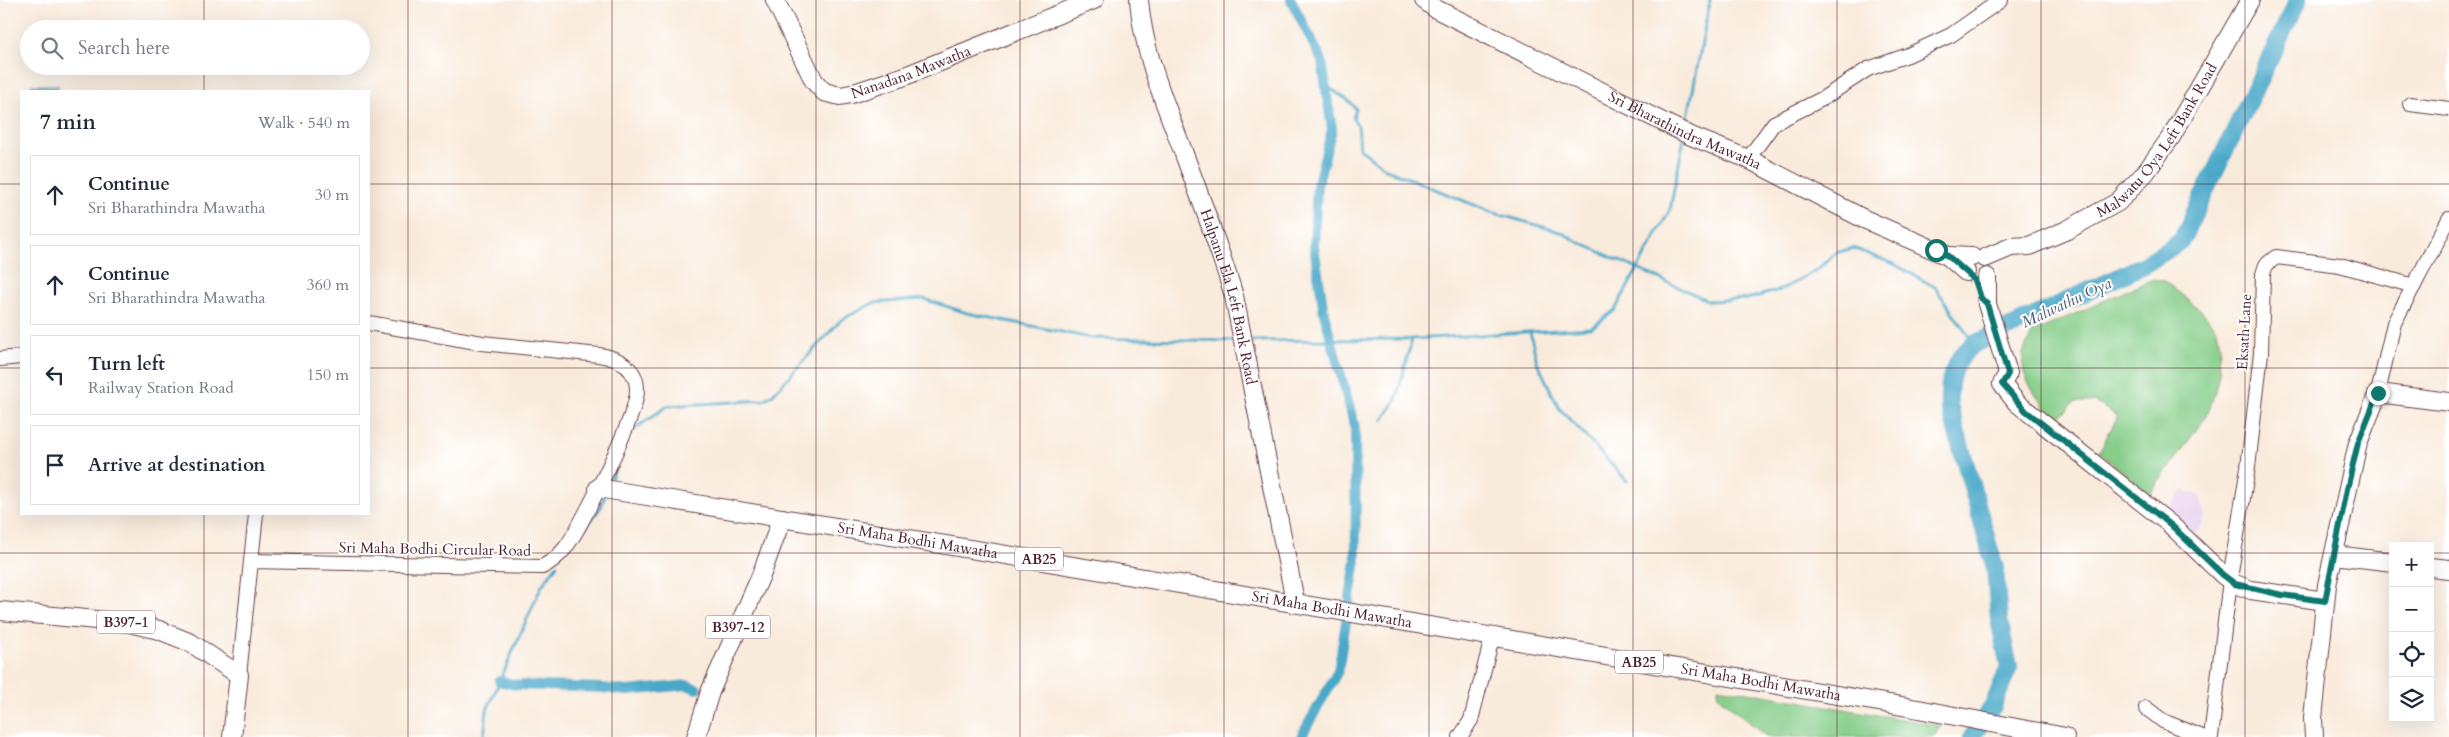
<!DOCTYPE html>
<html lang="en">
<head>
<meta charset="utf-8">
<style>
	:root { --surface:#fff; --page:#f2f2f3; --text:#1f2937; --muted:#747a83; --line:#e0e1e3 }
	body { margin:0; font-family:Cardo,serif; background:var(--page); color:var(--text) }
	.controls { position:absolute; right:15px; bottom:15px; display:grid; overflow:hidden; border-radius:0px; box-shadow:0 5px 20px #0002 }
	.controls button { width:45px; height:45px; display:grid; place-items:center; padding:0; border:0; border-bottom:1px solid var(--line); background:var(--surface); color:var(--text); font:25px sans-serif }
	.stop { position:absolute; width:15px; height:15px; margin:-11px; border:4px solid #0f766e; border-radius:50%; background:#fff }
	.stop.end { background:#0f766e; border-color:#fff; box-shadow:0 1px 5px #0008 }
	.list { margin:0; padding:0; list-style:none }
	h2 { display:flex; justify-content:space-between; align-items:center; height:65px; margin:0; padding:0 20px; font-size:21px }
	h2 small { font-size:16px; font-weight:400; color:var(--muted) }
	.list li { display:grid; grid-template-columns:32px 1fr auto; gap:15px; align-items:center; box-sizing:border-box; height:80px; margin:0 10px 10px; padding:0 10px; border:1px solid var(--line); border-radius:0px }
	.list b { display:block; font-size:19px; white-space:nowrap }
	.list p { margin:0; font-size:16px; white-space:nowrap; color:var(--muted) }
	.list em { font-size:16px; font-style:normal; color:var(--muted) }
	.icon { flex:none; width:28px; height:28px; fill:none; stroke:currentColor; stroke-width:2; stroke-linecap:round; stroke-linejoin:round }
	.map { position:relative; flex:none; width:2449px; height:737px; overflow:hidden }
	.search { position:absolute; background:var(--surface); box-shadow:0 5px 20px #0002; left:20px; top:20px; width:350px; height:55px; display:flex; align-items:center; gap:12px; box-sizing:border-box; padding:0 18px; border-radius:28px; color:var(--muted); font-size:19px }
	.panel { position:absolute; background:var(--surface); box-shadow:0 5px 20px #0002; left:20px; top:90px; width:350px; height:425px; border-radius:0px }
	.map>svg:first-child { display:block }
	.built { fill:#e9d1ed }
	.green { fill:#86ce89; stroke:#68765a }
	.water { fill:#4aa8c9; stroke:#4a647a }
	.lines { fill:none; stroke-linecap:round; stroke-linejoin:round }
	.stream { stroke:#4aa8c9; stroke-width:3 }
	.canal { stroke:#4aa8c9; stroke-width:10 }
	.river { stroke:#4aa8c9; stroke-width:18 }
	.minor-casing { stroke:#643e45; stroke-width:16 }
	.major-casing { stroke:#643e45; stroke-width:20 }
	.minor { stroke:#fff; stroke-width:14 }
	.major { stroke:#fff; stroke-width:18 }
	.route { stroke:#0f766e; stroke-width:6 }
	.grid { fill:none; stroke:#4a1f2b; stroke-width:1; stroke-opacity:0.55 }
	.labels { text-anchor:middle; stroke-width:4; stroke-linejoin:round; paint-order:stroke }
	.shield { fill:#fff; stroke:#80626b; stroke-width:1 }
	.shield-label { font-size:14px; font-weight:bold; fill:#4a1f2b }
	.street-label { font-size:15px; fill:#4a1f2b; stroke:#fff }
	.water-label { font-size:16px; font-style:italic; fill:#4a5d72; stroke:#fff }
</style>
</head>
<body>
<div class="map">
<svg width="2449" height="737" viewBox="0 0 2449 737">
	<rect width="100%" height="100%" fill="#fff"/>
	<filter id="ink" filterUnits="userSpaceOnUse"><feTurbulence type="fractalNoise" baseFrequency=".02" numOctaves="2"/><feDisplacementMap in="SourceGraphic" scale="10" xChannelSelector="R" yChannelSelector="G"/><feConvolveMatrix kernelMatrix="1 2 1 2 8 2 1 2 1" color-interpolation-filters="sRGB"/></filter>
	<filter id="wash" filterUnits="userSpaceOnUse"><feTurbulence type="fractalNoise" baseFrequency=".0096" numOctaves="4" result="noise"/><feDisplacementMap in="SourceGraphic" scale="20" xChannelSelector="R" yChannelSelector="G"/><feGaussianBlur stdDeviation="1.12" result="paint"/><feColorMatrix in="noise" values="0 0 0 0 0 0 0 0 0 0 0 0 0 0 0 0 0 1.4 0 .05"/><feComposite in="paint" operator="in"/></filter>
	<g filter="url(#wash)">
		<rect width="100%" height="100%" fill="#f9ebdb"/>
		<path class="built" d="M2182,491L2199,494L2206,516L2202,526L2194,532L2166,511Z"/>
		<path class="green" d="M2153,279L2163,280L2202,311L2217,330L2220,345L2219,374L2214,395L2207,415L2150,494L2099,452L2118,416L2094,402H2075L2057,420C2042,404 2019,380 2023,355C2024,348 2030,339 2032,333Z
			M1718,687L1941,726L1933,737H1767L1718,696Z"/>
		<path class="water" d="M31,85H58V91H31Z"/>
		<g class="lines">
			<path class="stream" d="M1325,85L1349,101L1356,109L1353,118L1358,126L1360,149L1386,169L1491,212L1561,232L1578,242L1709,301L1747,299L1783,289L1818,269L1836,253L1853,248L1894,264L1935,287L1974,344
				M1686,127L1710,0
				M1530,332L1537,362L1559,408L1627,481
				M1250,341L1412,339L1591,328L1615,310L1670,210L1684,138
				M1383,420L1396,400L1412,339
				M629,433L667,406L764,400L773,394L841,320L873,303L924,299L967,313L1091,338L1236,341
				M609,484L615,469
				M585,528L601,507L605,495
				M484,737L487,710L541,587L557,565"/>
			<path class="canal" d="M1291,0L1322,61L1332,129L1317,186L1314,246L1324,313L1355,427L1356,561L1338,671L1301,737
				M499,681L517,685L602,688L628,691L687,685L697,689"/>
			<path class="river" d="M1972,737L1993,706L2009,667L1999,620L1995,568L1949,405C1948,379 1953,360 1974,344L2144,265L2181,241L2298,0"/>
		</g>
	</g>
	<g filter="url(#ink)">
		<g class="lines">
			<g class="minor-casing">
				<path id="minor" d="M2410,104L2449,109
					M1748,159L1774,123L1822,99L1868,69L1908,55L1951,35L2001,0
					M0,359L21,357
					M2378,393L2394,323L2449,219
					M252,561L542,567C552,562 559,556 566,547C582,525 638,413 637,390C637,367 618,358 599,355L482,343L369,323
					M239,675L256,514
					M2146,708L2163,721L2202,737
					M1460,737L1471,720L1492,638
					M2211,737L2231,572L2248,467L2261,353L2263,274L2266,265L2276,257L2340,265L2414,286"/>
			</g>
			<g class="major-casing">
				<g id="major">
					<path id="s1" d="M775,0L814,81L824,92L840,96L851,94L905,76L1094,0"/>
					<path id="s2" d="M1139,0C1143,49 1161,93 1178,138C1198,191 1218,243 1234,296L1295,601"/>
					<path id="s3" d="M1424,0L1436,9L1691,136L1748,159L1864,219L1948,256L1966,272"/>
					<path d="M1948,256L1972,257"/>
					<path id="s4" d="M1985,258L2011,247L2029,246L2067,230L2118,202L2146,172L2171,137L2250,0"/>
					<path d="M1987,277V304L2008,373L2002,384L2017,403L2171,525L2223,575L2235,584L2251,590L2325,601"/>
					<path id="s5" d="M598,488C1031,558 1464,631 1896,705C1952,715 2009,727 2065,737"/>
					<path d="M2334,555L2393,562"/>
					<path d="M2430,567L2449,569"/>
					<path d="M0,611L129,623L159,630L191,643L239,675L232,737"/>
					<path d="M696,737L710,692L762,573L782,518"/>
					<path d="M2314,737L2313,718L2327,585L2358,443L2378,393L2449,402"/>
				</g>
			</g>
			<use href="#minor" class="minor"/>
			<use href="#major" class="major"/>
		</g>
	</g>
	<g class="lines" filter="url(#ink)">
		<path class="route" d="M1936,250L1948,256L1975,280L1981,298L1987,304L2008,374L2002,384L2026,411L2171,525L2223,575L2235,584L2282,595L2325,601L2347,489L2358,443L2378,393"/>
	</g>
	<path class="grid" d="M204,0V29M408,0V737M612,0V737M816,0V737M1020,0V737M1224,0V737M1429,0V737M1633,0V737M1837,0V737M2041,0V737M2245,0V737M204,66V91M0,184H21M369,184H2449M0,368H21M369,368H2449M204,514V737M0,553H2393M2430,553H2449"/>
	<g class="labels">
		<g class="shield">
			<rect x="1015" y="547.5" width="48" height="23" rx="4"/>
			<rect x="97" y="610.5" width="58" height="23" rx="4"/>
			<rect x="705.5" y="615.5" width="65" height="23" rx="4"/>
			<rect x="1615" y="650.5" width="48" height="23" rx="4"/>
		</g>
		<g class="shield-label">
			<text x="1039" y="564">AB25</text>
			<text x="126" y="627">B397-1</text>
			<text x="738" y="632">B397-12</text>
			<text x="1639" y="667">AB25</text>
		</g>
		<g class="street-label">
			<text dy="5" stroke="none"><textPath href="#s1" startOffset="196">Nanadana Mawatha</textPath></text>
			<text dy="5" stroke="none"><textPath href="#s3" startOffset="292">Sri Bharathindra Mawatha</textPath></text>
			<text dy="5" stroke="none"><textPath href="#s4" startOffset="218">Malwatu Oya Left Bank Road</textPath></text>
			<text dy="5" stroke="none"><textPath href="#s2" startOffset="311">Halpanu Ela Left Bank Road</textPath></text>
			<text transform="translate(2244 332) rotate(-87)" y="5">Eksath Lane</text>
			<text dy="5" stroke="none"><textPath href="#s5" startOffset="324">Sri Maha Bodhi Mawatha</textPath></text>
			<text transform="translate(435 549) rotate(1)" y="5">Sri Maha Bodhi Circular Road</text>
			<text dy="5" stroke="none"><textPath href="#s5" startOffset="744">Sri Maha Bodhi Mawatha</textPath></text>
			<text dy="5" stroke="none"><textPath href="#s5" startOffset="1179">Sri Maha Bodhi Mawatha</textPath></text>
		</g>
		<g class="water-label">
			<text transform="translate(2066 302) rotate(-25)" y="6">Malwathu Oya</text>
		</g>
	</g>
</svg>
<div class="controls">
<button>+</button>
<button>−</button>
<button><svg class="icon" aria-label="locate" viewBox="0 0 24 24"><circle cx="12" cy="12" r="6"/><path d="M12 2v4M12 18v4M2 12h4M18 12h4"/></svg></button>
<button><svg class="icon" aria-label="layers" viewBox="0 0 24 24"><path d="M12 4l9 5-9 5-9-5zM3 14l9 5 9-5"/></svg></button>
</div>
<div class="stop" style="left:1936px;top:250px"></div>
<div class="stop end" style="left:2378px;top:393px"></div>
<div class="search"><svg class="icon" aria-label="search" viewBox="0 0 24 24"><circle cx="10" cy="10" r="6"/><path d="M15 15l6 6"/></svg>Search here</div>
<section class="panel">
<h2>7 min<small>Walk · 540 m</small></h2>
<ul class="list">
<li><svg class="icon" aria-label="ahead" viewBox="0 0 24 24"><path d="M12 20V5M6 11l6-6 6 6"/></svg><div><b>Continue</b><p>Sri Bharathindra Mawatha</p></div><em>30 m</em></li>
<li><svg class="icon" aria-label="ahead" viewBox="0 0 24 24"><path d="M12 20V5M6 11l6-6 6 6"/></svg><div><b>Continue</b><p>Sri Bharathindra Mawatha</p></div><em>360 m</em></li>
<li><svg class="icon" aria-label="left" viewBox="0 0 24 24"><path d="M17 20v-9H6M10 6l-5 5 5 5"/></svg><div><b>Turn left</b><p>Railway Station Road</p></div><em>150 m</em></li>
<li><svg class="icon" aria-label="arrive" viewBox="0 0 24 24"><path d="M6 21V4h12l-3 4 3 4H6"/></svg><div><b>Arrive at destination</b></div></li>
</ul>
</section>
</div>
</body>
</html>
